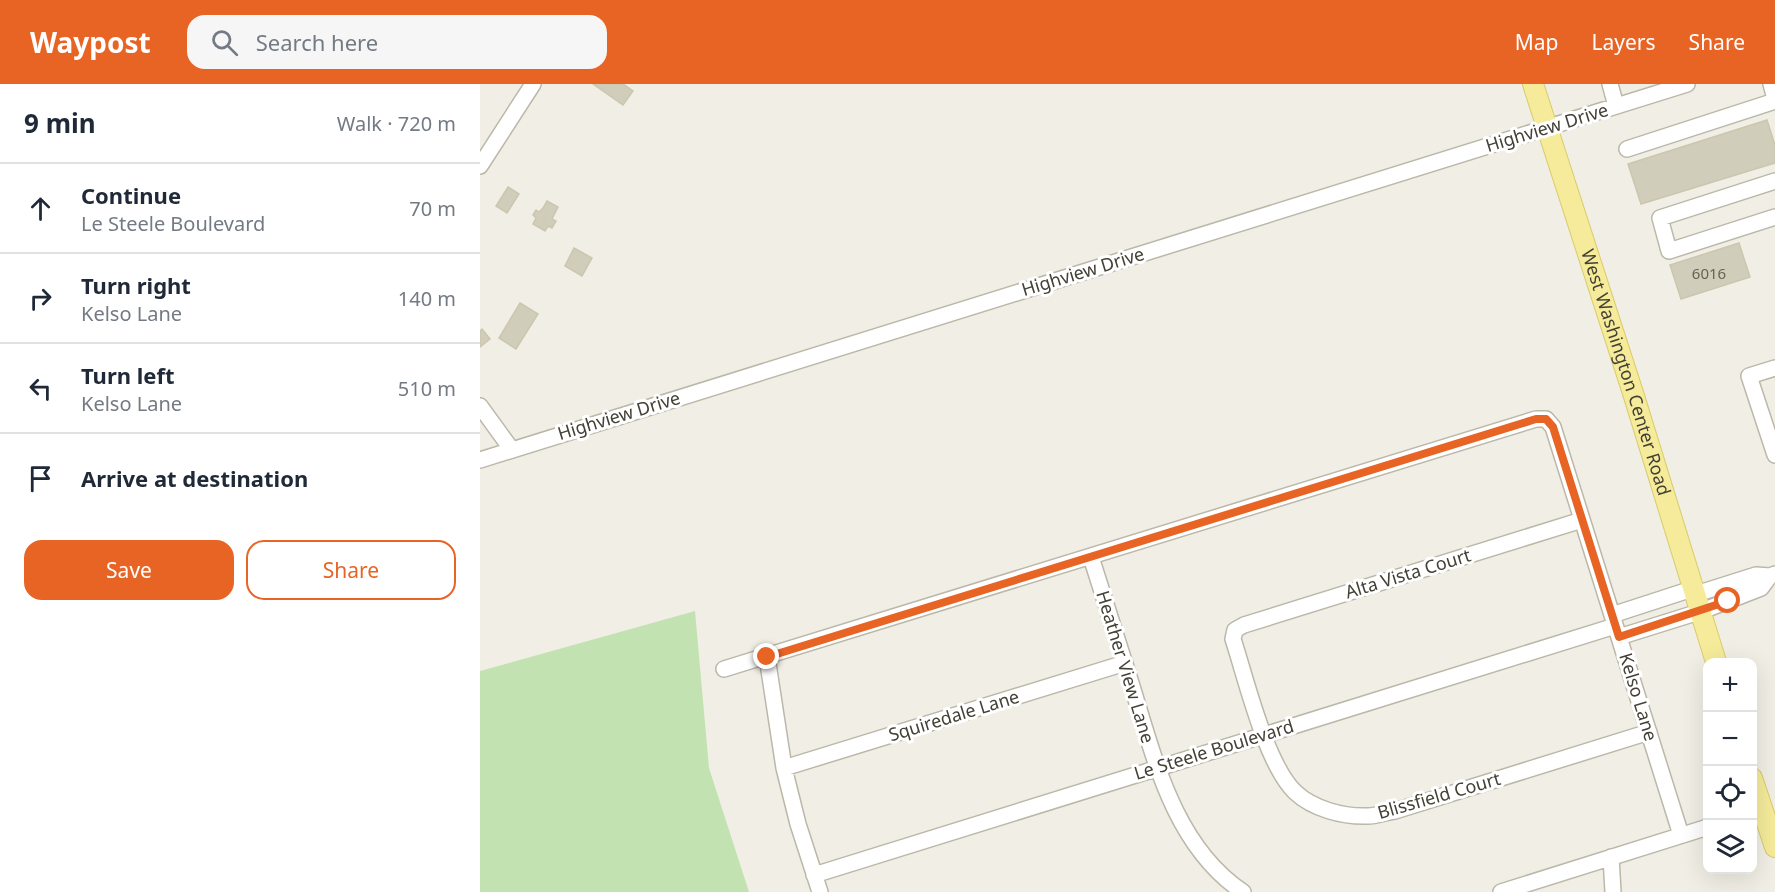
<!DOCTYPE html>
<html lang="en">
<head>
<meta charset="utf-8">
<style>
	:root { --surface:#fff; --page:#f6f6f7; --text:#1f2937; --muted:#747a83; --line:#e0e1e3; --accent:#e86425 }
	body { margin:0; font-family:"Noto Sans",sans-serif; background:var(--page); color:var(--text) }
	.controls { position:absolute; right:18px; bottom:18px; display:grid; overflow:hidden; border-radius:12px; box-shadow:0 6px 24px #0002 }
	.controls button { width:54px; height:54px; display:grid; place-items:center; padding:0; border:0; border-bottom:2px solid var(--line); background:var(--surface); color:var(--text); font:30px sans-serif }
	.stop { position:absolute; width:18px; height:18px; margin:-14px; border:4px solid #e86425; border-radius:50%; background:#fff }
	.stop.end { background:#e86425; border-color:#fff; box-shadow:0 2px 6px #0008 }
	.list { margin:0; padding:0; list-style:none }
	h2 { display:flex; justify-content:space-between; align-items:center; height:78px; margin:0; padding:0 24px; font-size:26px }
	h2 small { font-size:20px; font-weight:400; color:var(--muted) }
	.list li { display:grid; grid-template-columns:39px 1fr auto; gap:18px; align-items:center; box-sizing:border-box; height:90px; padding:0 24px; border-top:2px solid var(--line) }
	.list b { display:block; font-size:22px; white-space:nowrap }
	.list p { margin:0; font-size:20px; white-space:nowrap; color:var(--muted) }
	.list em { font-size:20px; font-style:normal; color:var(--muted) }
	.actions { display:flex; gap:12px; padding:18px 24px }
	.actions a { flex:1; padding:14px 0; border:2px solid var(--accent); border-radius:18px; text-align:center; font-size:21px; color:var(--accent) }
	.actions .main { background:var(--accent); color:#fff }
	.icon { flex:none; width:33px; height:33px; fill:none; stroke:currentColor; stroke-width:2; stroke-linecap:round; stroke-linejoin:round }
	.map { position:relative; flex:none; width:1295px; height:808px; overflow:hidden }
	header { display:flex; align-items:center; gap:36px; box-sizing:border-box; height:84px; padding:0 30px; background:var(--accent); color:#fff }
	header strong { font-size:28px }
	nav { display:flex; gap:33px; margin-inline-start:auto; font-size:21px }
	.search { width:420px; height:54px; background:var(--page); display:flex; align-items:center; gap:15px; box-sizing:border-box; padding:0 21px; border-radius:18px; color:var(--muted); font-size:22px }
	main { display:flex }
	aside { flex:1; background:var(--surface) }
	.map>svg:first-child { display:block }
	.green { fill:#c3e2b1 }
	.building { fill:#d1cdbb; stroke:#ccc6af; stroke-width:1.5 }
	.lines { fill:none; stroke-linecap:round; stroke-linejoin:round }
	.minor-casing { stroke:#bbb8a9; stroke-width:18 }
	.major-casing { stroke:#d9cb6b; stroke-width:22 }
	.minor { stroke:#fff; stroke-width:15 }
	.major { stroke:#f5eb9a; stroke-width:20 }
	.route { stroke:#e86425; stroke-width:8 }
	.labels { text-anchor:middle; stroke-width:6; stroke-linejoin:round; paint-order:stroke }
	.number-label { font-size:15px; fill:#666356 }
	.street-label { font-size:18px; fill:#434035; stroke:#fff }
</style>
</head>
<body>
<header>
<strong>Waypost</strong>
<div class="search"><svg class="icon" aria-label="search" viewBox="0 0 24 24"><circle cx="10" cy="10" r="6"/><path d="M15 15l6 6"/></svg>Search here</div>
<nav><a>Map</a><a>Layers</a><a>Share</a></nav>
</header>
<main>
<aside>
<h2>9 min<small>Walk · 720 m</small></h2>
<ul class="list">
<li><svg class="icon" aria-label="ahead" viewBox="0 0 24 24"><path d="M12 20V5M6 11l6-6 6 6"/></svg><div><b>Continue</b><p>Le Steele Boulevard</p></div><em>70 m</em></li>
<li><svg class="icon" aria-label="right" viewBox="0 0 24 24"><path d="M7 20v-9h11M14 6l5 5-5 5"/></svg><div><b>Turn right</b><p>Kelso Lane</p></div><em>140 m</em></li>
<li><svg class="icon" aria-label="left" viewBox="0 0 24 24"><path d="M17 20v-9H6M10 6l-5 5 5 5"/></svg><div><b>Turn left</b><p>Kelso Lane</p></div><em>510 m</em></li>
<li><svg class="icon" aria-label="arrive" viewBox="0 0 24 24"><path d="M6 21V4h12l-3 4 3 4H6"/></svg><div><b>Arrive at destination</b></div></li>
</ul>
<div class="actions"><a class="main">Save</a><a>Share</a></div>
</aside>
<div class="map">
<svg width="1295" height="808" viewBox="0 0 1295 808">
	<rect width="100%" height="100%" fill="#f1efe5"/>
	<path class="green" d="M215,527L229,684L269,808H0V587Z"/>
	<path class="building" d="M113,0H143L153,7L143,21Z
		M1287,36L1295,61V79L1161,120L1148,80Z
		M28,103L39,110L27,129L16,122Z
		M67,117L78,123L72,135L76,137L72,144L68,142L65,147L53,140L56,134L53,131L56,126L59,128L63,124Z
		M1259,159L1270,193L1201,215L1190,181Z
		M94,164L112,174L102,192L85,182Z
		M40,219L58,230L36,265L19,254Z
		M2,245L10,255L0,263V247Z"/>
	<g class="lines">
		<g class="minor-casing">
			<path id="minor" d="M1130,0L1136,22
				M1291,0L1295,15
				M1147,65L1295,17
				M0,82L53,0
				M1295,97L1180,134L1189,167L1295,133
				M1295,284L1269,292L1295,371
				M0,322L32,366
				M0,376L1207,0
				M1102,436L764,541L755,546L753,555C766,595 786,680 815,708C833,725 863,733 888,732C897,732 906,728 915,727L1169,648
				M611,473C624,515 638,557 651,599C674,673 694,762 763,808
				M1216,510L1276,491L1290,492L1295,490
				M1132,531L1215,504
				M1139,553L1222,527L1281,504L1290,492
				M287,573L304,684L318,740L340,808
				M244,585L1056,335H1066L1073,343L1201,751
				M304,684L645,579
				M1131,773L1133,808
				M334,791L1135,542
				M1021,808L1228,743"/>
		</g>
		<g class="major-casing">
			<g id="major">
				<path id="s1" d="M1053,0L1153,309L1236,578"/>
				<path d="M1272,694L1295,763"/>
			</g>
		</g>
		<use href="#minor" class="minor"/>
		<use href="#major" class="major"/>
	</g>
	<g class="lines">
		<path class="route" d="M287,573L1056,335H1066L1073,343L1139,553L1248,517"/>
	</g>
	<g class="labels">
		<g class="number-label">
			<text x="1229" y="195">6016</text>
		</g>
		<g class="street-label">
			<text transform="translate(1067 44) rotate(-17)" y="6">Highview Drive</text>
			<text transform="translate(603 188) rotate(-17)" y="6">Highview Drive</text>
			<text dy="6" stroke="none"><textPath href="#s1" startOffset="303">West Washington Center Road</textPath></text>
			<text transform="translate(139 332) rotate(-17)" y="6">Highview Drive</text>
			<text transform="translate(928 490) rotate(-17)" y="6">Alta Vista Court</text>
			<text transform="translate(645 583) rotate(73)" y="6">Heather View Lane</text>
			<text transform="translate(1158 613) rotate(73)" y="6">Kelso Lane</text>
			<text transform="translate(474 632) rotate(-17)" y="6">Squiredale Lane</text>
			<text transform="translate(734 666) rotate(-17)" y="6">Le Steele Boulevard</text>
			<text transform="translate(959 712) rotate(-16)" y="6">Blissfield Court</text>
		</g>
	</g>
</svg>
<div class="controls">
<button>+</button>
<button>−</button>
<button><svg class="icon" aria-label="locate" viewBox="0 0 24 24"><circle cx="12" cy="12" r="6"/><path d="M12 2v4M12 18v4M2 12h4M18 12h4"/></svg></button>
<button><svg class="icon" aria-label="layers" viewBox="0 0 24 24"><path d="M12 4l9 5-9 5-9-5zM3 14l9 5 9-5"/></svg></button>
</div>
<div class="stop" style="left:1248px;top:517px"></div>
<div class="stop end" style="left:287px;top:573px"></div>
</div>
</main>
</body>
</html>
